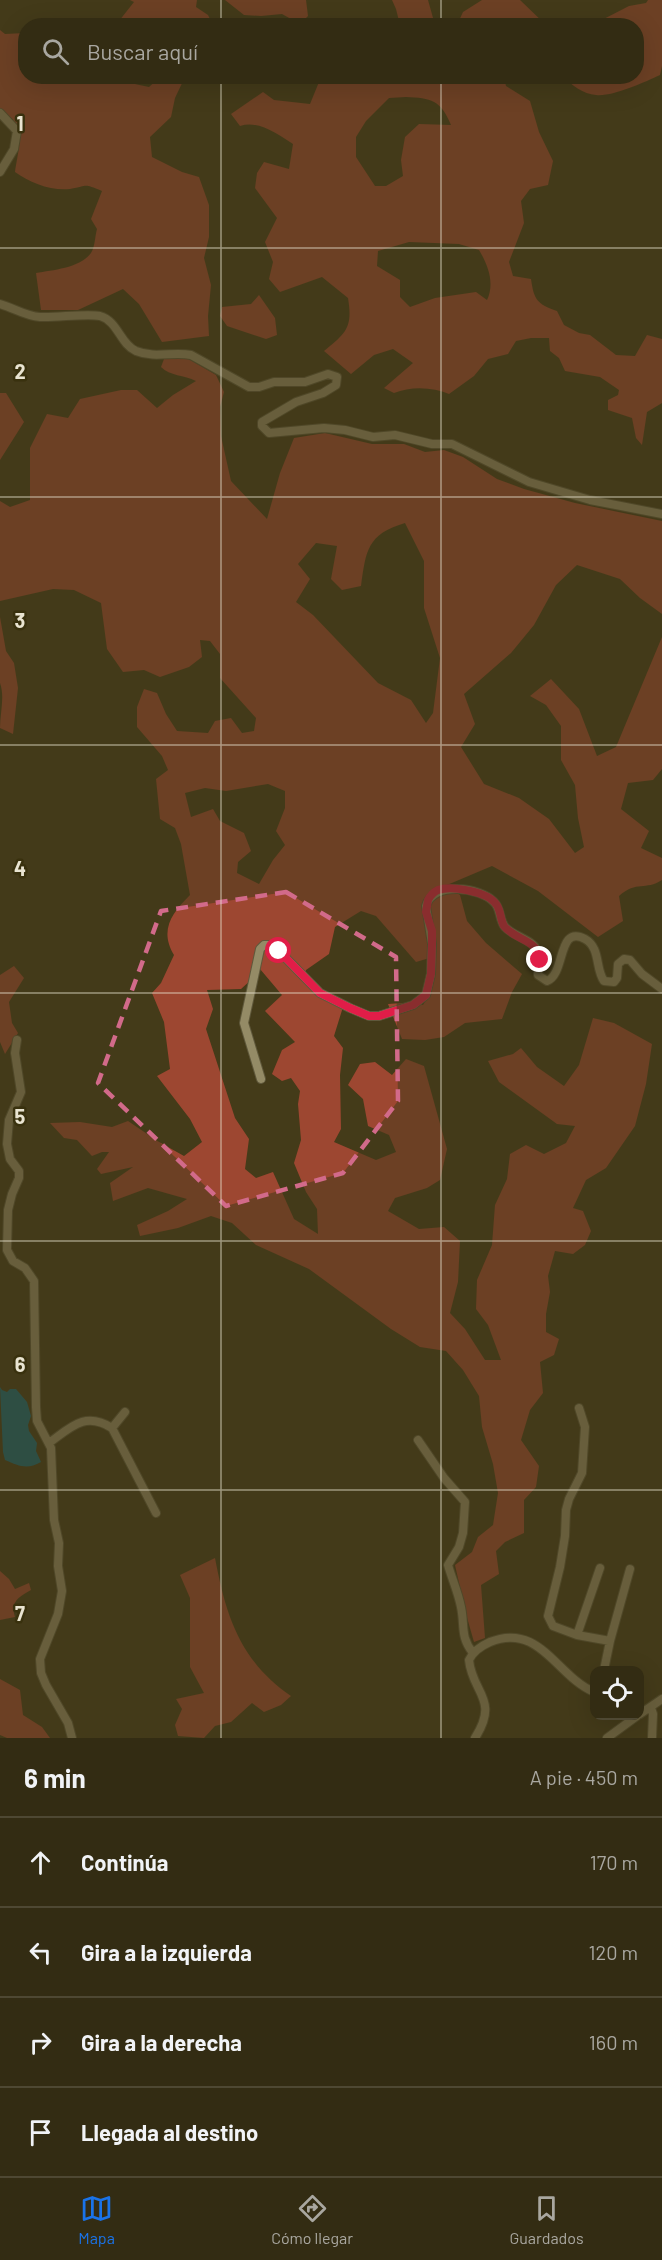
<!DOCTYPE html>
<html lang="es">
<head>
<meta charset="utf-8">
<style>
	:root { --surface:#332c13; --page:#3b341c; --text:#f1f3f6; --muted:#a9a7a0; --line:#4e4833; --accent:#1a73e8 }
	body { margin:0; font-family:Barlow,sans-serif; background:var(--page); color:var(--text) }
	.controls { position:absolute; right:18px; bottom:18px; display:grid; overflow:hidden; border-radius:12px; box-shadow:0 6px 24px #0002 }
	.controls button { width:54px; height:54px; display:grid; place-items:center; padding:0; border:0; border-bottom:2px solid var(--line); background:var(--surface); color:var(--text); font:30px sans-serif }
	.stop { position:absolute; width:18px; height:18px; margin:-14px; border:4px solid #e11d48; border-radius:50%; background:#fff }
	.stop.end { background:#e11d48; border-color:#fff; box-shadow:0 2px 6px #0008 }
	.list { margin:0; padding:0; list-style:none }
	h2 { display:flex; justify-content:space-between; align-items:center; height:78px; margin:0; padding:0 24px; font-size:26px }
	h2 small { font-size:20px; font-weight:400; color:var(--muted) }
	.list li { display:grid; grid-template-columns:39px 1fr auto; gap:18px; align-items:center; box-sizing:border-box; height:90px; padding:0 24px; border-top:2px solid var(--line) }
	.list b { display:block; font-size:22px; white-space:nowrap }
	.list em { font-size:20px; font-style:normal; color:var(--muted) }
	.icon { flex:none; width:33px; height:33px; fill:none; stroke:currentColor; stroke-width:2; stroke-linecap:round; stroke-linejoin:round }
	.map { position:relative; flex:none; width:662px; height:1738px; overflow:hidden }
	.search { position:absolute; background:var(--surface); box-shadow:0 6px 24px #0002; left:18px; right:18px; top:18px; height:66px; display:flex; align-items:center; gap:15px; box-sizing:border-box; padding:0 21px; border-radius:24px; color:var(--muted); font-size:22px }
	.sheet { height:438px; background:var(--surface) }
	nav { display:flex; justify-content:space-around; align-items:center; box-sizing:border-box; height:84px; border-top:2px solid var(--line); background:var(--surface); font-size:16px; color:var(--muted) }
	nav a { display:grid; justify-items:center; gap:3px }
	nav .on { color:var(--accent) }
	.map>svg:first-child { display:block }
	.green { fill:#9d4731; fill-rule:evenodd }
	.water { fill:#166677 }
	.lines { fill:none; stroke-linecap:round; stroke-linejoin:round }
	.minor-casing { stroke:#5f583b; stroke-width:10 }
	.minor { stroke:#948b66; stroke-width:8 }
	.route { stroke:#e11d48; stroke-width:8 }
	.marked { fill:none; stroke:#d26a8a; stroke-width:4.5; stroke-dasharray:12 8; stroke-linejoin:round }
	.grid { fill:none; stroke:#e9e4d1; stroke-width:1.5; stroke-opacity:0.55 }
	.grid-label { font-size:20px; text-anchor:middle; font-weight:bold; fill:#e9e4d1; stroke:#39310e; stroke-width:5; stroke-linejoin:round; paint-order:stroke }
</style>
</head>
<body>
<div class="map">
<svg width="662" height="1738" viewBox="0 0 662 1738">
	<rect width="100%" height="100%" fill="#443b19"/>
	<path class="green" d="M130,0H197L196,7L208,15L213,25H124L119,21L134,2Z
		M225,0H306L308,16L300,24L282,14L261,16L244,15Z
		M392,0H428L435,25H400L396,9Z
		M482,0H520L546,25H457L463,12Z
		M648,0H662V66L660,75C645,82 612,97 596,95C583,94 572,85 563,77L636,76V26L549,25L596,23L629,6L646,3Z
		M0,30L5,34L25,33L26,76L102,77L149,87L160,77H185L175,98L171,117L150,137L152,157L182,172L199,177L209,205V237L204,258L211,285L208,316L209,336L162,342L139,304L123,289L78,310H41L36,273C53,270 80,268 91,253C95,247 95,236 97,229L91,219L102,191C82,183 89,186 70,189C51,191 30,183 15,172C16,162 23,135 18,128C14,121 6,116 0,110Z
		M315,77H504L506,86L530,101L539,132L553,161L548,185L530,189L521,201L524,223L509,262L513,276L531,279C534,300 537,304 557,311L564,325L579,333L590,335L616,355L635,356L647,335L662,339V403L647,412L642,445L636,438L632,418L608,410V400L618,395L619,390L600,377L565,371L559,358L550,351L549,338H531L516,341L508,354L488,359L474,376L449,394C433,387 411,386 394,393L384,388L413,363L393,349L374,355L351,374L324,351C346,333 353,328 348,298L322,277L280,292L269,279L273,262L265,242L277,218L255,188L257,173L264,162L289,169L293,144C277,134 259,120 240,126L231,114L263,92L274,100L310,104L319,82ZM406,97C431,98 441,100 451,125L419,124L405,137L401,160L403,176L386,186H375L356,157V137L366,121L389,98ZM409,242L459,244L479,250C488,265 495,283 487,300L476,292L435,298L410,307L400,297V280L377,266L378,251Z
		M259,295L275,318L277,335L266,339L227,326L220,316L222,307L251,304Z
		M185,357L216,375L224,392L220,407L221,436L231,481L267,519L280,473L294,438L325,433L372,444H404L425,452L444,450L463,457L497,479L524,489L575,503L662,521V614L640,598L620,579L577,565L556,585L534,625L511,653L464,694L475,724L461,747L484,784L519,798L549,819L575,853L584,847L578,818L575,785L561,760V726L546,705L530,696L551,679L579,709L597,756L616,747L662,637V769L653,780L628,783L621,809L649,831L641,848L662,858V880C645,891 637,880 619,896L623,921L598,937L538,891L492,866L447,885L460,895L467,921L486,943L522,974L512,992L502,1019L465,1023L444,1037L425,1040L402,1039L388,1004L416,1002L423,1005C434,990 434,975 433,957L416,962L376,916L361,911L335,927L329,954L306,970L303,980L343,1007L334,1036L343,1048L340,1075L341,1129L334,1142L376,1160L396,1152L389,1135L368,1126L363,1099L348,1085L360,1064L375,1062L392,1075L406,1059L424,1066L447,1149L440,1180L427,1188L395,1198L388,1211L419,1229L444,1227L460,1241L458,1282L450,1313L465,1329L485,1360H501L488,1325L476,1309L477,1280L492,1245L495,1205L507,1179L510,1154L526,1145L544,1154L566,1143L575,1126L557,1124L499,1082L488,1061L513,1054L521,1048L537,1067L564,1086L579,1065L593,1018L614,1023L652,1044L646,1084L635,1126L606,1168L586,1180L573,1208L583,1211L591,1231L585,1245L573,1254L555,1251L548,1276L550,1292L546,1314V1332L559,1339L554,1355L540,1362L543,1393L530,1410L521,1440L539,1466L536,1487L524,1500V1533L505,1542L496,1551L499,1574L481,1585L485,1638L474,1642L466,1614L455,1565L472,1552L478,1537L493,1525L498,1493L493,1464L482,1427L479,1396L463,1370L446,1351L420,1347L391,1329L309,1269L256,1245L232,1223L211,1216L178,1228L140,1236L137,1225L168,1211L187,1199L148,1188L113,1201L110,1183L133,1167L101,1174L97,1169L109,1152H102L92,1156L77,1140L64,1138L50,1123L80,1122L112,1127L128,1121L159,1142L184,1156L202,1142L190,1119L157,1076L170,1069L164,1022L152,993L161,983L174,955C159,930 172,913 190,895L181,844L175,828L160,819L156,779L168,770L162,756L137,727V707L144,689L157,693L166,714L177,731L208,733L215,721L231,718L242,733L254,731L256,718L220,678V654L210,641L200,640L202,657L189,667L160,677L144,670L123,672L107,649L101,603L74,590L53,589L0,601V501L10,507L30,500V448L47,414L68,418L80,399L121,390H137L157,408L173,395L196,381C184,375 170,376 161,367L164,359ZM405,523L424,561V608L440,658L433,713L426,723L411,700L378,683L313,615L296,602L310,579L298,564L316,543L337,546L331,579L342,590L361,586C366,551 367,534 405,523ZM268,784L285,791V808L276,831L285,845L273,860L259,884L237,873L238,862L251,851L244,833L220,821L213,809L191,817L185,793L205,788L226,791ZM262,952L260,969L282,995L265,1011L295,1042L282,1050L272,1074L282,1081L291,1078L300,1091L298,1104L301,1140L294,1163L306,1192L317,1209L318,1234L294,1219L273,1172L256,1178L245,1169L249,1139L235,1118L206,1029L213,1009L207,990L241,989L252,979Z
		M0,393H6L24,422L0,460Z
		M0,617L6,651L14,663L18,688L13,734L0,728C0,713 5,697 0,683Z
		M14,966L24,978L9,1002L12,1023L18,1033L5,1054L0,1042V975Z
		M215,1558C226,1616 240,1661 291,1696L281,1705L264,1712L252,1703L231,1722L215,1726L204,1738L178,1736L175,1725L182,1709L176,1699L204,1693L190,1667V1598L180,1575Z
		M0,1571L9,1579L15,1589L29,1583L31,1590C19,1597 10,1601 15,1617L0,1620Z
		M0,1679L20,1690L23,1715L42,1727L50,1738H7L0,1735Z"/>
	<path class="water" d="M0,1387L2,1390L7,1392L10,1389H16L27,1402L31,1416L28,1425L29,1431L37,1443L36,1451L41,1462C27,1470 19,1466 5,1460L3,1452Z"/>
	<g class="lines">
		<g class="minor-casing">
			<path id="minor" d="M0,113L17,131L14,149L0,172
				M0,304C14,308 25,316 40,317C56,318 87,313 100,316C118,321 120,344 136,351C156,359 173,351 191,355L249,387H259L274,382H305L328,374L337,377L336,385L323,393L296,402L262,422V426L269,433L324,428L345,430L373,437L395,435L432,444H452L529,482L590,500L662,514
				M17,1040L15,1053L21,1092L9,1120L7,1144L10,1159L19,1171V1178L12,1194L8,1210L7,1250L13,1261L25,1268L34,1281L36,1407L37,1421L51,1448L54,1520L59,1543L58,1566L62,1591L58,1614L40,1659L41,1673L46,1685L68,1723L72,1738
				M261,1079L244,1023L260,949L264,945H270L279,951L320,993L350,1008L369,1016H379L413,1005L426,995L431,974L432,944L426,906C433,881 480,887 494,902C501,908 499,920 505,927C514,937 533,939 538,952C541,960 537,967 538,975L547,981C566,974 557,924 585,939C601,948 595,969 604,981L614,982L617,978L618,964L624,959L630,960L642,974L662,989
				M112,1428L125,1412
				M418,1440L444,1478L465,1502L463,1533L459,1547L448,1565C452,1579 458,1592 461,1607C465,1626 460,1637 473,1653
				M49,1443C71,1427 85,1411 112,1428L156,1513
				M600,1568L577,1635L610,1641
				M577,1635L553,1626L548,1616L560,1567L565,1536L566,1510L569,1499L582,1473L585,1427L579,1408
				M604,1670L610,1641L630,1569
				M651,1708L653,1714L652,1738
				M640,1714L662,1699
				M475,1738C500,1699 472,1693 469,1660C473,1651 481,1646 490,1642C540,1622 556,1676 594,1692
				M607,1738L637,1716"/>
		</g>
		<use href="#minor" class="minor"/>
	</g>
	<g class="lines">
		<path class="route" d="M279,951L320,993L350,1008L369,1016H379L413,1005L426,995L431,974L432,944V931L426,912L428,900C430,896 434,892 438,890C451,885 488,892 496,904C501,910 500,919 504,926C514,940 538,939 540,960"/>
	</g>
	<path d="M0 0H662V1738H0ZM286,892L396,957L398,1101L343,1173L226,1206L98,1083L161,911Z" fill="#443b19" fill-opacity=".55" fill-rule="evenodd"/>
	<path class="marked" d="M286,892L396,957L398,1101L343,1173L226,1206L98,1083L161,911Z"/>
	<path class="grid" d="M221,0V26M441,0V26M221,76V1738M441,76V1738M0,248H662M0,497H662M0,745H662M0,993H662M0,1241H662M0,1490H662"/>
	<g class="grid-label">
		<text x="20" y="131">1</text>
		<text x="20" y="379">2</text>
		<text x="20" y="628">3</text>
		<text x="20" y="876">4</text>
		<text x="20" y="1124">5</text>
		<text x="20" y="1372">6</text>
		<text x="20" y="1621">7</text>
	</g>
</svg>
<div class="controls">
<button><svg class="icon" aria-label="locate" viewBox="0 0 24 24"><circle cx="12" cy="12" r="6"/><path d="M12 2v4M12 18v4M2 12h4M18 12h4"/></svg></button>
</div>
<div class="stop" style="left:279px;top:951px"></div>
<div class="stop end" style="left:540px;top:960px"></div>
<div class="search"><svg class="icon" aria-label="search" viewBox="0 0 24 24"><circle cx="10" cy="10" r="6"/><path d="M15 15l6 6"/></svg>Buscar aquí</div>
</div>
<section class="sheet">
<h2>6 min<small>A pie · 450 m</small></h2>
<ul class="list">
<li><svg class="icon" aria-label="ahead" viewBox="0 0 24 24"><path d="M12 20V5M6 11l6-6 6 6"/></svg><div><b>Continúa</b></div><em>170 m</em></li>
<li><svg class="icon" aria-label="left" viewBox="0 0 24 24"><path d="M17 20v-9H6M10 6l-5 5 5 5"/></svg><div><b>Gira a la izquierda</b></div><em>120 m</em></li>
<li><svg class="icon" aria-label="right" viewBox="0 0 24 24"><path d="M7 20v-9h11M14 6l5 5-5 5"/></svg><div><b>Gira a la derecha</b></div><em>160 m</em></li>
<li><svg class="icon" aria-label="arrive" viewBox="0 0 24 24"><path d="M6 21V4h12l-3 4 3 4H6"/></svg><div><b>Llegada al destino</b></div></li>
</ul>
</section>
<nav>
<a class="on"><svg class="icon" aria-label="map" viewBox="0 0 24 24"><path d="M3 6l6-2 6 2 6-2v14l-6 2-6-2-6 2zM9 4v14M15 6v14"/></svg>Mapa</a>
<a><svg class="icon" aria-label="directions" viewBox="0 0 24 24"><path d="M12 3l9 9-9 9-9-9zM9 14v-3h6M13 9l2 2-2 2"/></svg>Cómo llegar</a>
<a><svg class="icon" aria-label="saved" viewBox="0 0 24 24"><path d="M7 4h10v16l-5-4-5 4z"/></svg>Guardados</a>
</nav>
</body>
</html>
